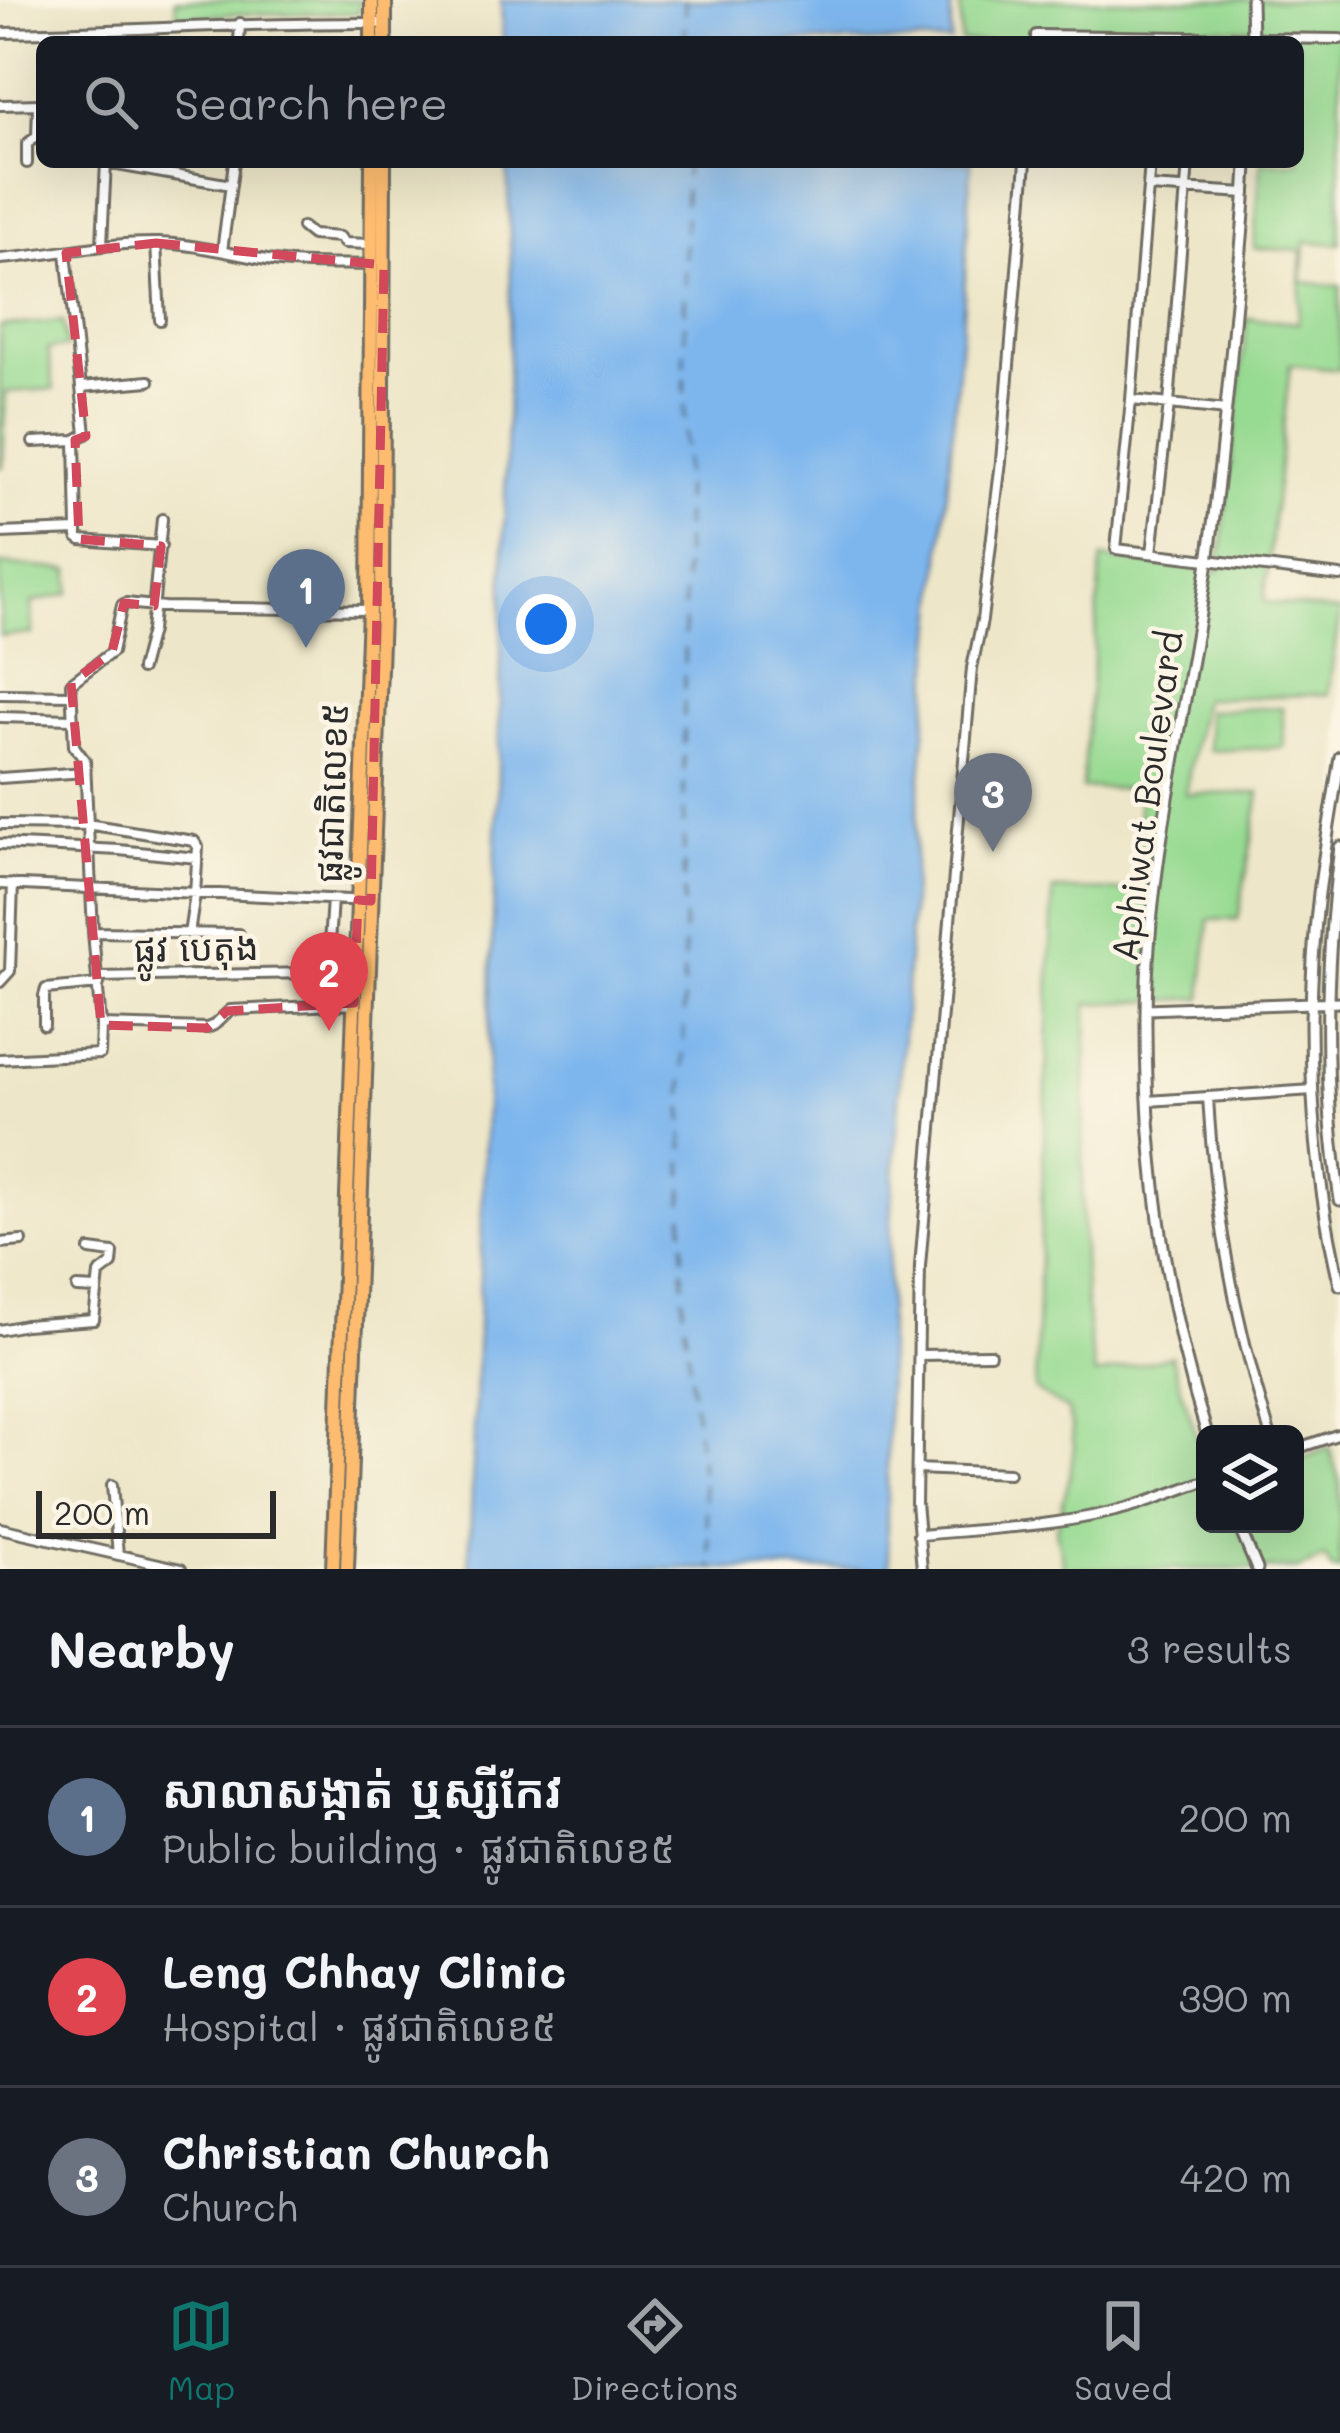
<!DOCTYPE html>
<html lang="en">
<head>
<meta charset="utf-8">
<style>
	:root { --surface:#171b24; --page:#20242c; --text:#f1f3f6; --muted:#9ea1a6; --line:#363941; --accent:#0f766e }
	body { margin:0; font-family:Mali,"Noto Sans Khmer",sans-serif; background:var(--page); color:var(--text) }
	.controls { position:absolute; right:36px; bottom:36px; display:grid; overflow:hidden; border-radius:18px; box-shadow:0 12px 48px #0002 }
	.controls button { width:108px; height:108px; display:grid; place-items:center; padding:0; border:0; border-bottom:3px solid var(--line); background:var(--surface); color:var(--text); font:60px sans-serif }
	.scale { position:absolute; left:36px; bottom:30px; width:240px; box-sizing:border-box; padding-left:12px; border:6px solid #2b2b2b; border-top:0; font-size:33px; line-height:42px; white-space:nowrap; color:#2b2b2b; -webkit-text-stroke:9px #fcf5e5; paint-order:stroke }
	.you { position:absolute; left:546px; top:624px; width:42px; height:42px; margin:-30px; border:9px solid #fff; border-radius:50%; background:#1a73e8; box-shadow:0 0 0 18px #1a73e833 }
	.badge { display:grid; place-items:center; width:78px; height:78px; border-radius:50%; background:var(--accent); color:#fff; font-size:39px; font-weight:700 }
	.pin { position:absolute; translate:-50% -99px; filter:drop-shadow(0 3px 6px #0008) }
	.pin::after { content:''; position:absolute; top:63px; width:42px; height:36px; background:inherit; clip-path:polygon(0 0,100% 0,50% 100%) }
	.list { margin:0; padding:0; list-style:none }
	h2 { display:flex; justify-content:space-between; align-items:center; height:156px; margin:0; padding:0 48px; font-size:51px }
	h2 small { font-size:39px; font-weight:400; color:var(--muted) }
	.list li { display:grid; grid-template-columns:78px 1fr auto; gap:36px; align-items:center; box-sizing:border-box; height:180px; padding:0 48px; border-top:3px solid var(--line) }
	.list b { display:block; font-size:45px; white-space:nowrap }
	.list p { margin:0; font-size:39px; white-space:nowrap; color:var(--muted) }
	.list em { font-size:39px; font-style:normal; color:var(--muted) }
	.icon { flex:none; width:66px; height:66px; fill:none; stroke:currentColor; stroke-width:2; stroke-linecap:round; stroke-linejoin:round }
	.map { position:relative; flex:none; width:1340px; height:1569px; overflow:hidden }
	.search { position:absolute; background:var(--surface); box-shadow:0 12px 48px #0002; left:36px; right:36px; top:36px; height:132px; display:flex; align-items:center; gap:30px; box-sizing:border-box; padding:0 42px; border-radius:18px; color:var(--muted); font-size:45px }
	.sheet { height:696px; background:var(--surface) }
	nav { display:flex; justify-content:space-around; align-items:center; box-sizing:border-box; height:168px; border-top:3px solid var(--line); background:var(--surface); font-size:33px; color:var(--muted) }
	nav a { display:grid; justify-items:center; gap:6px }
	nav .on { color:var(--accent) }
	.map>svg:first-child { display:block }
	.green { fill:#97da92; stroke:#61825e; stroke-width:3 }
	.water { fill:#7db6ed; stroke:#54708c; stroke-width:3 }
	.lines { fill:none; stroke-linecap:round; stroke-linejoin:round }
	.ferry { stroke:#445565; stroke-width:3; stroke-dasharray:15 12; stroke-linecap:butt }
	.minor-casing { stroke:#6f6c62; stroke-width:14 }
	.tertiary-casing { stroke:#6f6c62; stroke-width:15 }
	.trunk-casing { stroke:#6f6c62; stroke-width:18 }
	.minor { stroke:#fff; stroke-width:8 }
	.tertiary { stroke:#fff; stroke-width:9 }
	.trunk { stroke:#fdbc70; stroke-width:12 }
	.marked { fill:none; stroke:#d1495b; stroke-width:9; stroke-dasharray:24 15; stroke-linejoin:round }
	.labels { text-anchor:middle; stroke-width:9; stroke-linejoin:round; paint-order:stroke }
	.street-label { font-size:36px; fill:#2b2b2b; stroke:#fcf5e5 }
</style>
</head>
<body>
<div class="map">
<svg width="1340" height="1569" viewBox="0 0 1340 1569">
	<rect width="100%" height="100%" fill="#fcf5e5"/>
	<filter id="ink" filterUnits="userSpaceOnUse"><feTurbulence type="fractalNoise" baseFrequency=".00833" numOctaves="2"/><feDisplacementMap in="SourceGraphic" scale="24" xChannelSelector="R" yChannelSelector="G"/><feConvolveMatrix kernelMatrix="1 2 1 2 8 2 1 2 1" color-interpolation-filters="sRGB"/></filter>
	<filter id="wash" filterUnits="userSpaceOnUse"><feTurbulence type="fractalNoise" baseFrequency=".004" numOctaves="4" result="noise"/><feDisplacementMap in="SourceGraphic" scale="48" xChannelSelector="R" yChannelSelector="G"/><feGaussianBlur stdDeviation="2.7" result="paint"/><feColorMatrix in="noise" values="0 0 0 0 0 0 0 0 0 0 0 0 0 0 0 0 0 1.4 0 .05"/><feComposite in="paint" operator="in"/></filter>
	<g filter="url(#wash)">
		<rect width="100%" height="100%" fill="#ede6c8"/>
		<path class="green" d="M175,0H359V13L238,14L177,17Z
			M960,0H1340V244L1305,242L1302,282L1340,286V370L1290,365L1264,602L1340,612L1328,694L1203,699L1185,794L1260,793L1238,919L1209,920L1202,998L1088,1004C1084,1128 1074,1253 1095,1376L1171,1356L1205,1463V1524H1295V1461L1329,1448L1340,1483V1569H1332L1325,1557L1298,1569H1064L1056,1529L1070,1476L1074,1447L1072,1426L1067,1410L1035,1390L1053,890L1136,891L1139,789L1082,788L1102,558L1219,571L1247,318L1298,323L1302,251L1254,248L1261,162H1298V42H1265V29L1141,27L1140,42H961Z
			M63,321L67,347L48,349L54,389L6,392L3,466L0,468V326Z
			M0,564L70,570V593L32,603V634L0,636Z
			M1282,707L1284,747L1210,751L1207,711Z"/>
		<path class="water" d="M501,0H951V42H503Z
			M507,162H971L963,316L917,821L888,1269L887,1535L890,1569H469L497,812L511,264Z"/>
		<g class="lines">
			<path class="ferry" d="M685,42V0
				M685,162L683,1306L712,1569"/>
		</g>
	</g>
	<g filter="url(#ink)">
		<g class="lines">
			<g class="minor-casing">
				<path id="minor" d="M0,33C128,31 256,22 385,23
					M239,42L240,23
					M1036,42V35L1340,39
					M0,105L40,104
					M1150,162L1131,400L1116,549L1340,576
					M27,163V144L37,136L38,104
					M106,163L231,185
					M1149,187L1246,193
					M302,227L312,235L340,237L344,243L371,244
					M156,243L160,320
					M102,244L106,162
					M222,251L234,162
					M66,253L81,387
					M0,259C53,255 105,242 159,243C194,244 227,253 261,259C297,266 336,264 373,265
					M1132,400L1226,410
					M75,440L86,434L81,387L149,381
					M33,442L75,440L77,529
					M0,533L77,530V537L81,540L161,546
					M1152,553L1169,404L1188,162
					M141,669L151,631L162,519
					M0,694L71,695
					M0,717L72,719
					M0,778L85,772
					M0,824L93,825L194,841L198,847L195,894L189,934
					M0,844L119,850L197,858
					M0,884L371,901
					M93,932L238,934
					M329,944L332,899
					M98,977L368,972
					M0,982L10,971L13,884
					M44,1025V996L46,989L99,984
					M101,1025L207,1028L214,1025L230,1010L356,1004
					M0,1059L100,1054L101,1025L93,932L85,761L74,746L71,683L112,652L122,605L126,603L164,607L368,610
					M1208,1097C1214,1212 1236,1324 1270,1434
					M1148,1101L1313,1090
					M0,1243L22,1241
					M77,1288L97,1289
					M0,1330L25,1325L94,1320L99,1274L112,1264L113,1253L90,1250
					M919,1355L990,1354
					M1295,1449L1340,1434
					M917,1469L1009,1473
					M112,1485L118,1555
					M0,1528L181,1569
					M918,1535C984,1529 1051,1527 1115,1511C1145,1504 1175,1491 1205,1481
					M922,1569L916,1503L920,1266L972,668L982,620L1001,461L1026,162"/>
			</g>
			<g class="tertiary-casing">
				<path id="tertiary" d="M1251,0L1252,42
					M1340,757C1333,802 1325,847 1319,893C1304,1016 1310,1165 1340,1285
					M1340,847C1325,963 1322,1083 1340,1200
					M1146,1009L1340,1002
					M1207,1434C1164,1298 1145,1155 1146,1012C1148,860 1187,711 1208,561C1219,486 1226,410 1233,335C1238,277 1245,220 1247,162
					M1238,1524L1257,1569"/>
			</g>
			<g class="trunk-casing">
				<path id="trunk" d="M372,42V0
					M385,42V0
					M333,1569L369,610L372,162
					M347,1569L382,614L384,162"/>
			</g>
			<use href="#minor" class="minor"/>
			<use href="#tertiary" class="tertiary"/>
			<use href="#trunk" class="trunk"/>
		</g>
	</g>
	<path class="marked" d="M156,243L384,265L371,901L358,900L354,1003L227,1011L207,1028L101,1025L71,683L112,652L124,603L154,606L161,546L79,539L75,440L86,436L66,253Z"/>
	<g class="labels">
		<g class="street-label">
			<text transform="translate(332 793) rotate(-88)" y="13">ផ្លូវជាតិលេខ៥</text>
			<text transform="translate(1147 796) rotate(-82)" y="13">Aphiwat Boulevard</text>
			<text transform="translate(196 948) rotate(-1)" y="13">ផ្លូវ បេតុង</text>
		</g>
	</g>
</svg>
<div class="controls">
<button><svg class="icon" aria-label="layers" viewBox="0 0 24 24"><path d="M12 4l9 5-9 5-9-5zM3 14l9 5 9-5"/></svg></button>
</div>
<div class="scale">200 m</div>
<div class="you"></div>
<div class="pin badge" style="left:306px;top:648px;background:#5c6f8a">1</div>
<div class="pin badge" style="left:329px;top:1031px;background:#e0444e">2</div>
<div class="pin badge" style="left:993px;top:852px;background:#6b7280">3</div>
<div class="search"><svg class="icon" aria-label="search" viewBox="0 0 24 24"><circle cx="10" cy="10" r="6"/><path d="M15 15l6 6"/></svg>Search here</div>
</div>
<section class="sheet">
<h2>Nearby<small>3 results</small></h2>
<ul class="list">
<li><span class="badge" style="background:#5c6f8a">1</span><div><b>សាលាសង្កាត់ ឬស្សីកែវ</b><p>Public building · ផ្លូវជាតិលេខ៥</p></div><em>200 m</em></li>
<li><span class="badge" style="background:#e0444e">2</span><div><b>Leng Chhay Clinic</b><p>Hospital · ផ្លូវជាតិលេខ៥</p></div><em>390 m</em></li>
<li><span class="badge" style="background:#6b7280">3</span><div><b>Christian Church</b><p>Church</p></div><em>420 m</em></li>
</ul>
</section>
<nav>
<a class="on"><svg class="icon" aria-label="map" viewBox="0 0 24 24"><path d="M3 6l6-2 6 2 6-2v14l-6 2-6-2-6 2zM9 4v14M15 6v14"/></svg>Map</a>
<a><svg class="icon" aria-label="directions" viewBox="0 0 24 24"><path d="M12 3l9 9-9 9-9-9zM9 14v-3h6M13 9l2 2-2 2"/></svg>Directions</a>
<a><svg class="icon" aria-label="saved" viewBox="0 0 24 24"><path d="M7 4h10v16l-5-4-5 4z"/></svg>Saved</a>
</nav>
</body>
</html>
